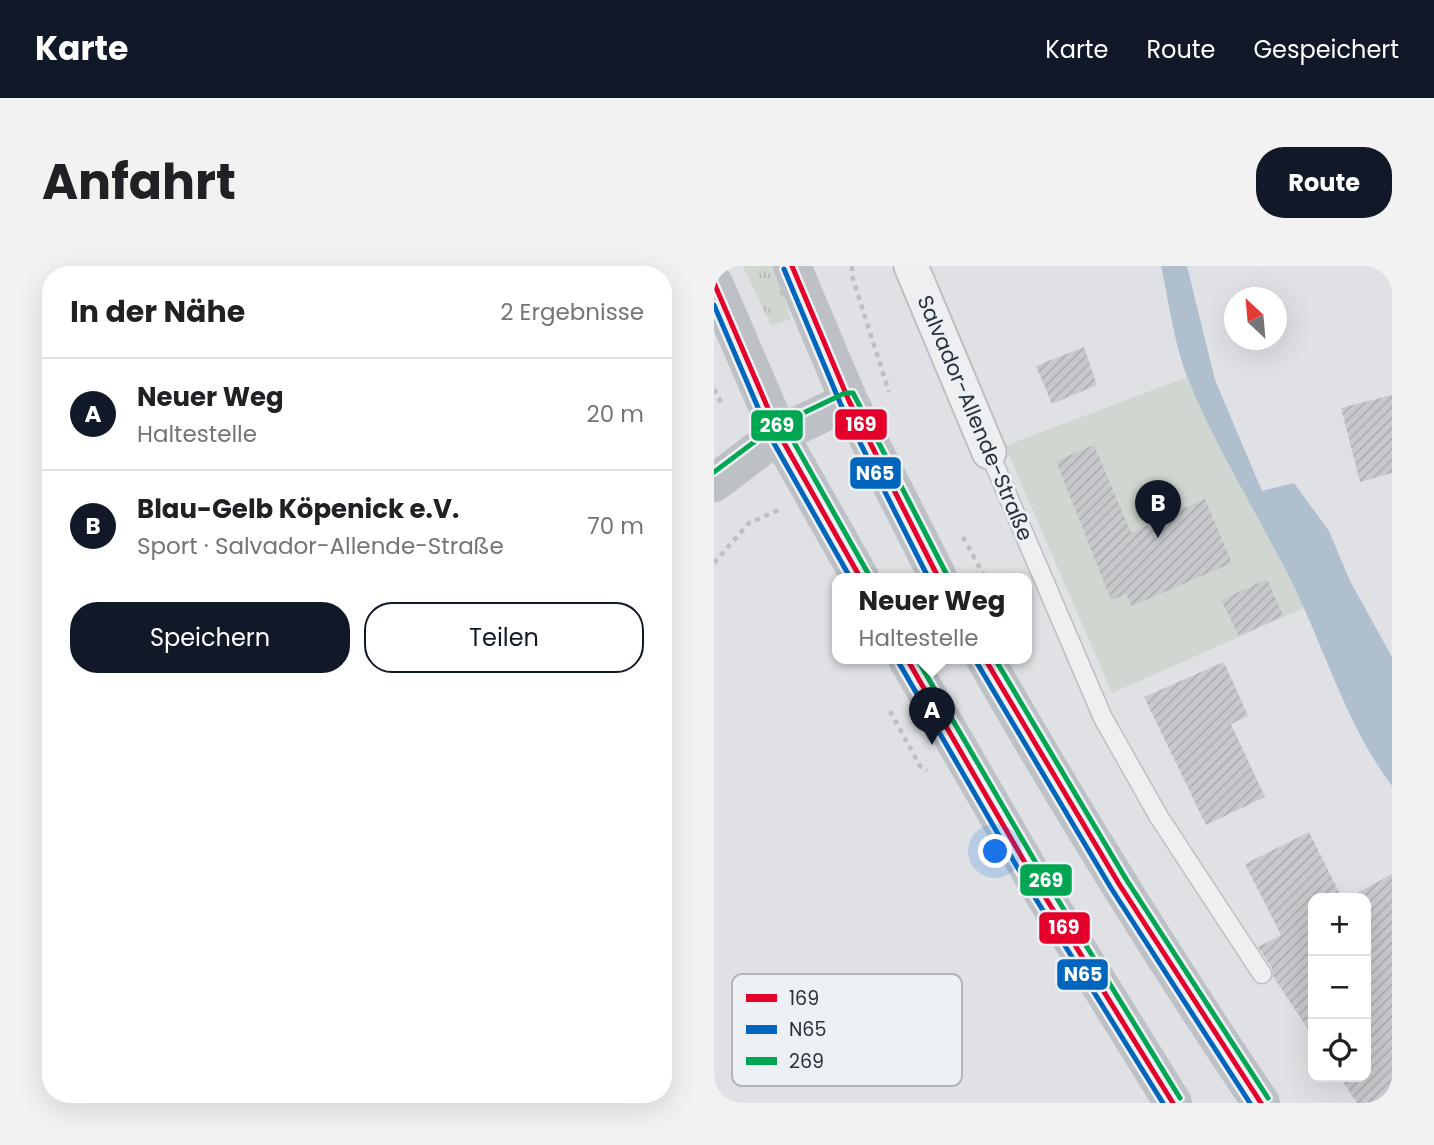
<!DOCTYPE html>
<html lang="de">
<head>
<meta charset="utf-8">
<style>
	:root { --surface:#fff; --page:#f2f2f2; --text:#202124; --muted:#757577; --line:#e0e0e0; --accent:#111827 }
	body { margin:0; font-family:Poppins,sans-serif; background:var(--page); color:var(--text) }
	.controls { position:absolute; right:21px; bottom:21px; display:grid; overflow:hidden; border-radius:14px; box-shadow:0 7px 28px #0002 }
	.controls button { width:63px; height:63px; display:grid; place-items:center; padding:0; border:0; border-bottom:2px solid var(--line); background:var(--surface); color:var(--text); font:35px sans-serif }
	.compass { position:absolute; left:510px; top:21px; width:63px; height:63px; border-radius:50%; background:var(--surface); box-shadow:0 7px 28px #0002; rotate:334deg }
	.you { position:absolute; left:282px; top:586px; width:24px; height:24px; margin:-18px; border:5px solid #fff; border-radius:50%; background:#1a73e8; box-shadow:0 0 0 10px #1a73e833 }
	.badge { display:grid; place-items:center; width:46px; height:46px; border-radius:50%; background:var(--accent); color:#fff; font-size:23px; font-weight:700 }
	.pin { position:absolute; translate:-50% -58px; filter:drop-shadow(0 2px 4px #0008) }
	.pin::after { content:''; position:absolute; top:37px; width:24px; height:21px; background:inherit; clip-path:polygon(0 0,100% 0,50% 100%) }
	.popup { position:absolute; left:118px; top:307px; width:200px; height:91px; box-sizing:border-box; display:grid; place-content:center; border-radius:14px; background:var(--surface); filter:drop-shadow(0 2px 5px #0005); font-size:23px; white-space:nowrap; color:var(--muted) }
	.popup b { font-size:26px; color:var(--text) }
	.popup::after { content:''; position:absolute; left:50%; top:100%; margin-left:-14px; border:14px solid transparent; border-top-color:var(--surface) }
	.list { margin:0; padding:0; list-style:none }
	h2 { display:flex; justify-content:space-between; align-items:center; height:91px; margin:0; padding:0 28px; font-size:30px }
	h2 small { font-size:23px; font-weight:400; color:var(--muted) }
	.list li { display:grid; grid-template-columns:46px 1fr auto; gap:21px; align-items:center; box-sizing:border-box; height:112px; padding:0 28px; border-top:2px solid var(--line) }
	.list b { display:block; font-size:26px; white-space:nowrap }
	.list p { margin:0; font-size:23px; white-space:nowrap; color:var(--muted) }
	.list em { font-size:23px; font-style:normal; color:var(--muted) }
	.actions { display:flex; gap:14px; padding:21px 28px }
	.actions a { flex:1; padding:16px 0; border:2px solid var(--accent); border-radius:28px; text-align:center; font-size:24px; color:var(--accent) }
	.actions .main { background:var(--accent); color:#fff }
	.icon { flex:none; width:38px; height:38px; fill:none; stroke:currentColor; stroke-width:2; stroke-linecap:round; stroke-linejoin:round }
	.map { position:relative; flex:none; width:678px; height:837px; overflow:hidden; border-radius:28px }
	header { display:flex; align-items:center; gap:42px; box-sizing:border-box; height:98px; padding:0 35px; background:var(--accent); color:#fff }
	header strong { font-size:33px }
	nav { display:flex; gap:38px; margin-inline-start:auto; font-size:24px }
	.intro { display:flex; align-items:center; justify-content:space-between; box-sizing:border-box; height:168px; padding:0 42px }
	h1 { margin:0; font-size:49px }
	.button { padding:18px 32px; border-radius:28px; background:var(--accent); color:#fff; font-size:24px; font-weight:700 }
	main { display:flex; gap:42px; padding:0 42px }
	aside { flex:1; background:var(--surface); border-radius:28px; box-shadow:0 7px 28px #0002 }
	.map>svg:first-child { display:block }
	.grass { fill:url(#grass-tufts) }
	.pitch { fill:#d0d7d0 }
	.water { fill:#afbfce }
	.building { fill:url(#building-hatch) }
	.lines { fill:none; stroke-linecap:round; stroke-linejoin:round }
	.service-casing { stroke:#bdbfc2; stroke-width:21 }
	.minor-casing { stroke:#bdbfc2; stroke-width:37 }
	.path { stroke:#bdc0c3; stroke-width:4.5; stroke-dasharray:5 5; stroke-linecap:butt }
	.service { stroke:#efeff1; stroke-width:18 }
	.minor { stroke:#efeff1; stroke-width:33 }
	.secondary { stroke:#bdc0c4; stroke-width:38 }
	.bus-1-casing { stroke:#edf0f4; stroke-width:10 }
	.bus-2-casing { stroke:#edf0f4; stroke-width:10 }
	.bus-3-casing { stroke:#edf0f4; stroke-width:10 }
	.bus-1 { stroke:#e4002b; stroke-width:5 }
	.bus-2 { stroke:#0065bd; stroke-width:5 }
	.bus-3 { stroke:#00a651; stroke-width:5 }
	.labels { text-anchor:middle; stroke-width:6; stroke-linejoin:round; paint-order:stroke }
	.street-label { font-size:21px; fill:#28303b; stroke:#edf0f4 }
	.key { fill:#edf0f4; stroke:#b2b6bc; stroke-width:2 }
	.key-label { font-size:19px; fill:#28303b }
	.line-badge { stroke:#edf0f4; stroke-width:2.5 }
	.badge-label { font-size:19px; text-anchor:middle; font-weight:bold; fill:#fff }
</style>
</head>
<body>
<header>
<strong>Karte</strong>
<nav><a>Karte</a><a>Route</a><a>Gespeichert</a></nav>
</header>
<div class="intro"><h1>Anfahrt</h1><a class="button">Route</a></div>
<main>
<aside>
<h2>In der Nähe<small>2 Ergebnisse</small></h2>
<ul class="list">
<li><span class="badge">A</span><div><b>Neuer Weg</b><p>Haltestelle</p></div><em>20 m</em></li>
<li><span class="badge">B</span><div><b>Blau-Gelb Köpenick e.V.</b><p>Sport · Salvador-Allende-Straße</p></div><em>70 m</em></li>
</ul>
<div class="actions"><a class="main">Speichern</a><a>Teilen</a></div>
</aside>
<div class="map">
<svg width="678" height="837" viewBox="0 0 678 837">
	<defs>
		<pattern id="grass-tufts" width="24" height="20" patternUnits="userSpaceOnUse" patternTransform="scale(1.75)"><rect width="24" height="20" fill="#d0d7d0"/><path d="M3 7l-1-3M5 7V3M7 7l1-3M15 17l-1-3M17 17v-4M19 17l1-3" fill="none" stroke="#b3b9b4"/></pattern>
		<pattern id="building-hatch" width="6" height="6" patternUnits="userSpaceOnUse" patternTransform="scale(1.75)"><rect width="6" height="6" fill="#c7c9cc"/><path d="M-1 1l2-2M0 6l6-6M5 7l2-2" fill="none" stroke="#abadb0"/></pattern>
	</defs>
	<rect width="100%" height="100%" fill="#dfe1e4"/>
	<path class="grass" d="M29,0H60L77,53L57,60Z"/>
	<path class="pitch" d="M473,111C511,189 553,264 590,342L398,427L291,180Z"/>
	<path class="water" d="M447,0H473L501,114L548,225L580,217L615,265L636,315L678,391V520C637,465 617,402 589,340C554,263 506,192 474,113C460,78 455,37 447,0Z"/>
	<path class="building" d="M370,81L383,119L338,138L322,100Z
		M678,129V207L646,216L627,142Z
		M380,179L417,267L491,233L518,297L418,340L412,328L397,334L342,195Z
		M553,313L569,350L525,370L507,334Z
		M510,396L534,450L517,458L551,531L492,559L430,431Z
		M595,566L628,632H599V771L559,710L558,702L544,681L567,669L531,598Z
		M678,608V837H643L626,811H652V632H634Z"/>
	<g class="lines">
		<g class="service-casing">
			<path id="service" d="M275,186L389,452L445,551L548,708"/>
		</g>
		<g class="minor-casing">
			<path id="minor" d="M197,0L275,186"/>
		</g>
		<path class="path" d="M138,0V10L175,126
			M0,123L8,138
			M249,271L272,313
			M0,297L35,257L67,243
			M176,445L206,500L213,505"/>
		<use href="#service" class="service"/>
		<use href="#minor" class="minor"/>
		<path class="secondary" d="M78,0L135,135L225,313
			M0,17L65,168L147,313
			M0,217L65,168L135,135
			M193,393L328,626L459,837
			M271,393C358,545 449,692 547,837"/>
		<g class="bus-1-casing">
			<path id="bus-1" d="M78,0L135,135L225,313
				M0,17L65,168L147,313
				M193,393L328,626L459,837
				M271,393L405,618L547,837"/>
		</g>
		<g class="bus-2-casing">
			<path id="bus-2" d="M70,3L127,139L215,313
				M0,39L57,172L137,313
				M185,397L320,630L449,837
				M263,397L397,622L536,837"/>
		</g>
		<g class="bus-3-casing">
			<path id="bus-3" d="M73,164L155,309
				M0,206L60,161L131,127H139L233,309
				M203,393L336,621L466,832
				M281,393L412,613L554,832"/>
		</g>
		<use href="#bus-1" class="bus-1"/>
		<use href="#bus-2" class="bus-2"/>
		<use href="#bus-3" class="bus-3"/>
	</g>
	<g class="labels">
		<g class="street-label">
			<text transform="translate(261 152) rotate(67)" y="7">Salvador-Allende-Straße</text>
		</g>
	</g>
	<rect x="18" y="708" width="230" height="112" rx="10" class="key"/>
	<rect x="32" y="728" width="31" height="8" fill="#e4002b"/>
	<rect x="32" y="759" width="31" height="9" fill="#0065bd"/>
	<rect x="32" y="791" width="31" height="8" fill="#00a651"/>
	<g class="key-label">
		<text x="75" y="739">169</text>
		<text x="75" y="770">N65</text>
		<text x="75" y="802">269</text>
	</g>
	<g class="line-badge">
		<rect x="120" y="142" width="54" height="33" rx="7" fill="#e4002b"/>
		<rect x="36" y="143" width="54" height="33" rx="7" fill="#00a651"/>
		<rect x="135" y="190" width="53" height="34" rx="7" fill="#0065bd"/>
		<rect x="305" y="597" width="54" height="34" rx="7" fill="#00a651"/>
		<rect x="324" y="645" width="53" height="34" rx="7" fill="#e4002b"/>
		<rect x="342" y="692" width="53" height="33" rx="7" fill="#0065bd"/>
	</g>
	<g class="badge-label">
		<text x="147" y="165">169</text>
		<text x="63" y="166">269</text>
		<text x="161" y="214">N65</text>
		<text x="332" y="621">269</text>
		<text x="350" y="668">169</text>
		<text x="369" y="715">N65</text>
	</g>
</svg>
<div class="controls">
<button>+</button>
<button>−</button>
<button><svg class="icon" aria-label="locate" viewBox="0 0 24 24"><circle cx="12" cy="12" r="6"/><path d="M12 2v4M12 18v4M2 12h4M18 12h4"/></svg></button>
</div>
<svg class="compass" viewBox="-18 -18 36 36"><path d="M0-13l5 13h-10z" fill="#e53935"/><path d="M0 13l5-13h-10z" fill="#757577"/></svg>
<div class="you"></div>
<div class="pin badge" style="left:218px;top:479px">A</div>
<div class="popup"><b>Neuer Weg</b>Haltestelle</div>
<div class="pin badge" style="left:444px;top:272px">B</div>
</div>
</main>
</body>
</html>
